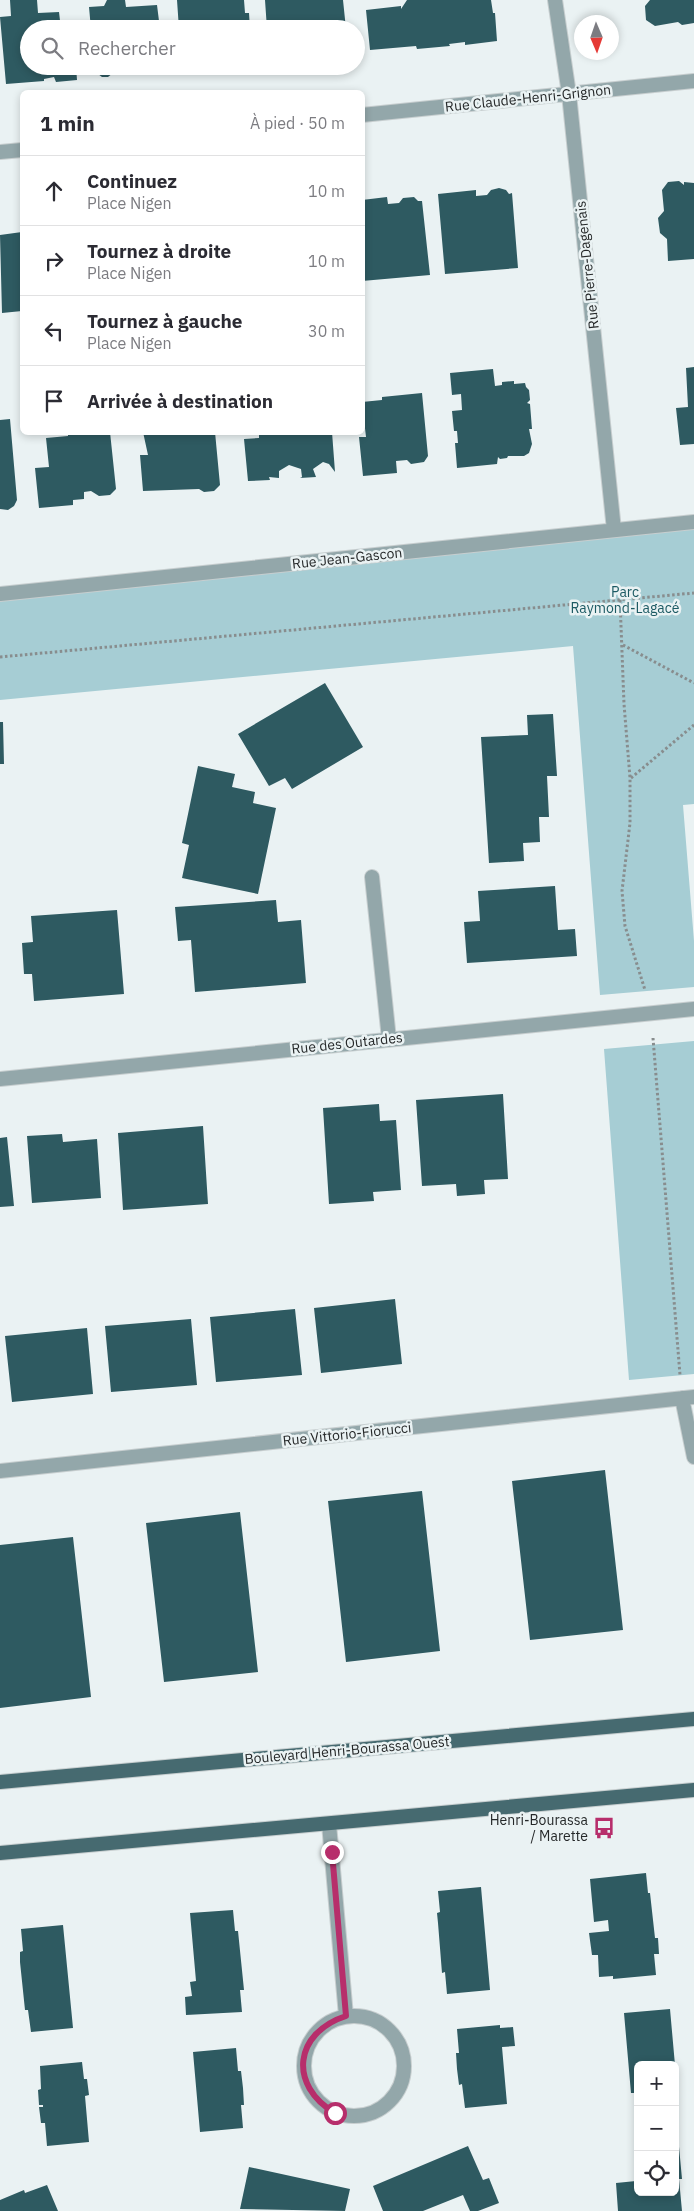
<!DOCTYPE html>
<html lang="fr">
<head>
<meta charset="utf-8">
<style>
	:root { --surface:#fff; --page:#f2f2f3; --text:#2b2b33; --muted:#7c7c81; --line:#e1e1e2 }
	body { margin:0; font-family:"IBM Plex Sans",sans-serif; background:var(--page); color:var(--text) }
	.controls { position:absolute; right:15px; bottom:15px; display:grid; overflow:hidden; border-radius:8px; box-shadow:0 2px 8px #0003 }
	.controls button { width:45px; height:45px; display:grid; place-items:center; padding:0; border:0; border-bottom:1px solid var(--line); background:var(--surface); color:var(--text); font:25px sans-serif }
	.compass { position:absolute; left:574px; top:15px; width:45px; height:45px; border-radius:50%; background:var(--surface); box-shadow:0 2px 8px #0003; rotate:178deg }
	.stop { position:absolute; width:15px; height:15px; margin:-11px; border:4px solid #b72e6b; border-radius:50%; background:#fff }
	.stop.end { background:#b72e6b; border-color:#fff; box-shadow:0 1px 5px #0008 }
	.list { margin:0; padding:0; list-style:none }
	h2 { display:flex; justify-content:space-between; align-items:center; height:65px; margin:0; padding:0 20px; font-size:21px }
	h2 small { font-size:16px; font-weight:400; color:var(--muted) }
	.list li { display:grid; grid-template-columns:32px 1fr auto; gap:15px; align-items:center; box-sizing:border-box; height:70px; padding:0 20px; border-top:1px solid var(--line) }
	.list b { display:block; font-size:19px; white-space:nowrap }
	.list p { margin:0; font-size:16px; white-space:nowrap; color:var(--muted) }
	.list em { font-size:16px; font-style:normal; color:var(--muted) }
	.icon { flex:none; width:28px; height:28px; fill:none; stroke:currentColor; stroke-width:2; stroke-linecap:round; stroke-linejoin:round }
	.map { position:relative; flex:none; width:694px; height:2211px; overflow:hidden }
	.search { position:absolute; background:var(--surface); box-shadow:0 2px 8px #0003; left:20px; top:20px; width:345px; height:55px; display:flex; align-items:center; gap:12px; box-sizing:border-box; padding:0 18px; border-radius:28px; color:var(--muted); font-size:19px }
	.panel { position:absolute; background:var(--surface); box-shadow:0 2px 8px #0003; left:20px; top:90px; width:345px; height:345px; border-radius:8px }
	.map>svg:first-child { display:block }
	.green { fill:#a6cdd4 }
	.building { fill:#2e5a61 }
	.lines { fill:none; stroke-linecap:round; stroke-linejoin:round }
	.minor-casing { stroke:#c7cecf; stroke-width:16 }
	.primary-casing { stroke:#c7cecf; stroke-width:16 }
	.path { stroke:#888d8e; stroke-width:3; stroke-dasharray:2.5 2.5; stroke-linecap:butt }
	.minor { stroke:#93a7aa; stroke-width:14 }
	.primary { stroke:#466a70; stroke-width:14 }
	.route { stroke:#b72e6b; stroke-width:6 }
	.labels { text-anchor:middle; stroke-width:5; stroke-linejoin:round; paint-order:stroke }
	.street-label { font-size:14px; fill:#252829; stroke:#eaf2f3 }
	.park-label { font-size:14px; fill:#1c5a63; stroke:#eaf2f3 }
	.poi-label { font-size:14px; fill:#252829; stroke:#eaf2f3; text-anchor:end }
</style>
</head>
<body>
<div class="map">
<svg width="694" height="2211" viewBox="0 0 694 2211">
	<rect width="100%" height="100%" fill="#eaf2f3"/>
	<path class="green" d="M694,522V804L683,805L694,941V987L600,995L573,646L0,700V594Z
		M694,1041V1374L629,1380L604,1049Z"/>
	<path class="building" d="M10,0H37L38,13L59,12L61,29H29V66H76L77,80L56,82L54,77L44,79V81L6,84L0,17L11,16Z
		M107,0H125L126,7L157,5L160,29H91L89,7L104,6Z
		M177,0H244L245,13H249L250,29H179Z
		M265,0H343L346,29H267Z
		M407,0H491L493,13H495L497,41L465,45V42L449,44L450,46L417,49L416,46L370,50L366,10L401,6V9Z
		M650,0H694V23L682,25L678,22L655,26L646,20L645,6Z
		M94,66H164L165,68L113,73L108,77H102L94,71Z
		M679,181L684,185V182L694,183V259L668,261L667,239L660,233L658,218L664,211L662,190L668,182Z
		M499,188L506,190L509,194L512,193L518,268L445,274L438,194L476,190V196L487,195L491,190Z
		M387,197L388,204L399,203L403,198L414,197L418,201H422L430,275L362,281V200Z
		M22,232V311L2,313L0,235Z
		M694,367V444L680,445L676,408L688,407L686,368Z
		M493,369L495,386L502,385V382L514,381V384L525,383L526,387L529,390L530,400L527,403L530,404L532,429H529L532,444L529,453L524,456H508L507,458L500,459L498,457L497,464L457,468L455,443H458L457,431H454L452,411L462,410L461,394L452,395L450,373Z
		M422,393L428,456L424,462L411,464L407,460L396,461L397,473L363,476L359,437H366L362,402L382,400V397Z
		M10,419L17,500L14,506L8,510L0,509V420Z
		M68,432H110L116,489L110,495L99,496L91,491L84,492V499L73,500V505L39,508L35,468L49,467L46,438L68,436Z
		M143,432H215L220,485L214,491L204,492L199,489L143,491L140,455H148Z
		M259,432H332L335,472L329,464L323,462L313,469L316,477L300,478L302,477L301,469L289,465L279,471V478L269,477L270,480L248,481L244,439L259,438Z
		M325,683L363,747L292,789L285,778L269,786L238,734Z
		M553,714L557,776H547L549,817H539L540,842L523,843L524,861L489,863L481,737L528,735L527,715Z
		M0,722H3L4,764H0Z
		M198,766L235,774L232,787L255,792L253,803L276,808L258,894L182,878L189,845L182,843Z
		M555,886L558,930L575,929L577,956L467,963L464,922L480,921L478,891Z
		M276,900L278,922L301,920L306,983L195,992L191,940L178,941L175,907Z
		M117,910L124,994L34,1001L32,974H24L22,943L33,942L31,916Z
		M503,1094L508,1179L484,1180L485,1194L457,1196L456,1184L422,1186L416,1100Z
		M379,1104L380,1121L396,1120L401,1190L373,1192L374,1201L329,1204L323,1108Z
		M203,1126L208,1204L123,1210L118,1133Z
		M62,1134L63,1142L97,1139L101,1198L32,1203L27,1136Z
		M7,1137L14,1206L0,1207V1138Z
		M395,1299L402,1364L321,1373L314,1308Z
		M295,1309L302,1375L216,1382L210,1317Z
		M191,1319L197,1385L111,1392L105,1326Z
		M87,1328L93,1394L12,1402L5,1336Z
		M605,1470L623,1630L530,1640L512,1481Z
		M422,1491L440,1651L346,1662L328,1501Z
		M240,1512L258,1672L164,1682L146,1523Z
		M73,1537L91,1697L0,1708V1545Z
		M646,1873L648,1893H650L655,1938H658L659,1954H654L656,1975L613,1979V1976L599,1977L598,1955H592L589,1933L609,1931L608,1920L594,1922L590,1879Z
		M481,1887L490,1990L447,1994L445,1972L442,1973L438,1923L437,1913L440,1912L438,1891Z
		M233,1910L235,1931H238L244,1990H240L242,2012L186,2015L185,1997L192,1996L190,1982L196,1981L190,1913Z
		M63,1925L73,2028L31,2032L28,2010H25L20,1962V1952L23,1951L21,1929Z
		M670,2009L675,2065H638V2093H631L624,2013Z
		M500,2025V2028L513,2027L515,2046L502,2047L507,2104L465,2108L462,2084L459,2085L457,2069L456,2053H459L457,2029Z
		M236,2048L238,2071H241L243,2088L244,2105H241L243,2128L200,2132L193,2052Z
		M82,2062L84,2079H87L89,2095L85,2096L89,2142L47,2146L45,2123H41L39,2107H43V2105H39L38,2090L41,2089L40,2066Z
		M675,2136H678L682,2179H679L682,2211H618L616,2183L636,2181V2178H638V2192H675Z
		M468,2146L483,2180L489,2178L499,2203L478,2211H470L463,2195L423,2211H383L373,2186Z
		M249,2167L350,2189L345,2211L240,2209Z
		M47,2185L58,2211H0V2200L24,2190L25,2193Z"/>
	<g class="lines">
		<g class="minor-casing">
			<path id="minor" d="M555,0L569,94L614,530
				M362,115L694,81
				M0,152L22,150
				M0,594L694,522
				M372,877L389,1039
				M0,1079L694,1009
				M682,1398L694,1457
				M0,1471L694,1397
				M329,1824L346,2016
				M304 2066a50 50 0 1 1 100 0a50 50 0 1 1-100 0Z"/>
		</g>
		<g class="primary-casing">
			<path id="primary" d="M0,1782L694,1719
				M0,1853L694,1790"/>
		</g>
		<path class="path" d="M620,600L624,704L630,778V823L622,891L625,926L645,990
			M623,645L694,683
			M0,657L694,593
			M631,778L694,725
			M653,1038L680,1375"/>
		<use href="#minor" class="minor"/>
		<use href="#primary" class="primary"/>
	</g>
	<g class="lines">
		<path class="route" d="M332,1852L346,2016C294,2033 288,2085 335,2113"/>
	</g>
	<defs>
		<g id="bus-bare" transform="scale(1.725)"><path d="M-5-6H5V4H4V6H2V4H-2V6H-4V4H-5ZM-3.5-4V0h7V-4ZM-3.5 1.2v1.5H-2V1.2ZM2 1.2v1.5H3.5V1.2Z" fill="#b72e6b" stroke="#eaf2f3" stroke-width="2.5" paint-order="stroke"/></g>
	</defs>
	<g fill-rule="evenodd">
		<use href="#bus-bare" x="604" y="1828"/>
	</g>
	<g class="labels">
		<g class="street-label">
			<text transform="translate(528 98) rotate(-6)" y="5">Rue Claude-Henri-Grignon</text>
			<text transform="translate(587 265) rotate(-96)" y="5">Rue Pierre-Dagenais</text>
			<text transform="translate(347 558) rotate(-6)" y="5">Rue Jean-Gascon</text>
			<text transform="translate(347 1043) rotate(-6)" y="5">Rue des Outardes</text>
			<text transform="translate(347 1434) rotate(-6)" y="5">Rue Vittorio-Fiorucci</text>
			<text transform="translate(347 1750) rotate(-5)" y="5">Boulevard Henri-Bourassa Ouest</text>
		</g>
		<g class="park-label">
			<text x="625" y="597">Parc<tspan x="625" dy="16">Raymond-Lagacé</tspan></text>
		</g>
		<g class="poi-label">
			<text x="588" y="1825">Henri-Bourassa<tspan x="588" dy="16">/ Marette</tspan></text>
		</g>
	</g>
</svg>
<div class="controls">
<button>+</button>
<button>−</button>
<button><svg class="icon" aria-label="locate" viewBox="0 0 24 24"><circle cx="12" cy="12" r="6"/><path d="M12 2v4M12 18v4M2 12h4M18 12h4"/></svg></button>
</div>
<svg class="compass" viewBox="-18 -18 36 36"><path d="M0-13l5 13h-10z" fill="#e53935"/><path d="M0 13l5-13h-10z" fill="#7c7c81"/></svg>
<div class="stop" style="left:335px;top:2113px"></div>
<div class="stop end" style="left:332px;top:1852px"></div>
<div class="search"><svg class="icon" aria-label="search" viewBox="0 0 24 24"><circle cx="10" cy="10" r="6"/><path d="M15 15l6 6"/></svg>Rechercher</div>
<section class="panel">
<h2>1 min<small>À pied · 50 m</small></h2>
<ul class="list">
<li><svg class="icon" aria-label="ahead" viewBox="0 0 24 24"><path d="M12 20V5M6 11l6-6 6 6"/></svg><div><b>Continuez</b><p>Place Nigen</p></div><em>10 m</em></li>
<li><svg class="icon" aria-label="right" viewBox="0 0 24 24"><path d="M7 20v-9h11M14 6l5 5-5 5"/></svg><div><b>Tournez à droite</b><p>Place Nigen</p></div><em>10 m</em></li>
<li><svg class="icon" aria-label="left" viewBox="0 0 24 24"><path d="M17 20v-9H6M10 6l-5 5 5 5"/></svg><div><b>Tournez à gauche</b><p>Place Nigen</p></div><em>30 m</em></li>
<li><svg class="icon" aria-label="arrive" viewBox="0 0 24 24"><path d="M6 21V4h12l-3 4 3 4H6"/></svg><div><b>Arrivée à destination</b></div></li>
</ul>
</section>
</div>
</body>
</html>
